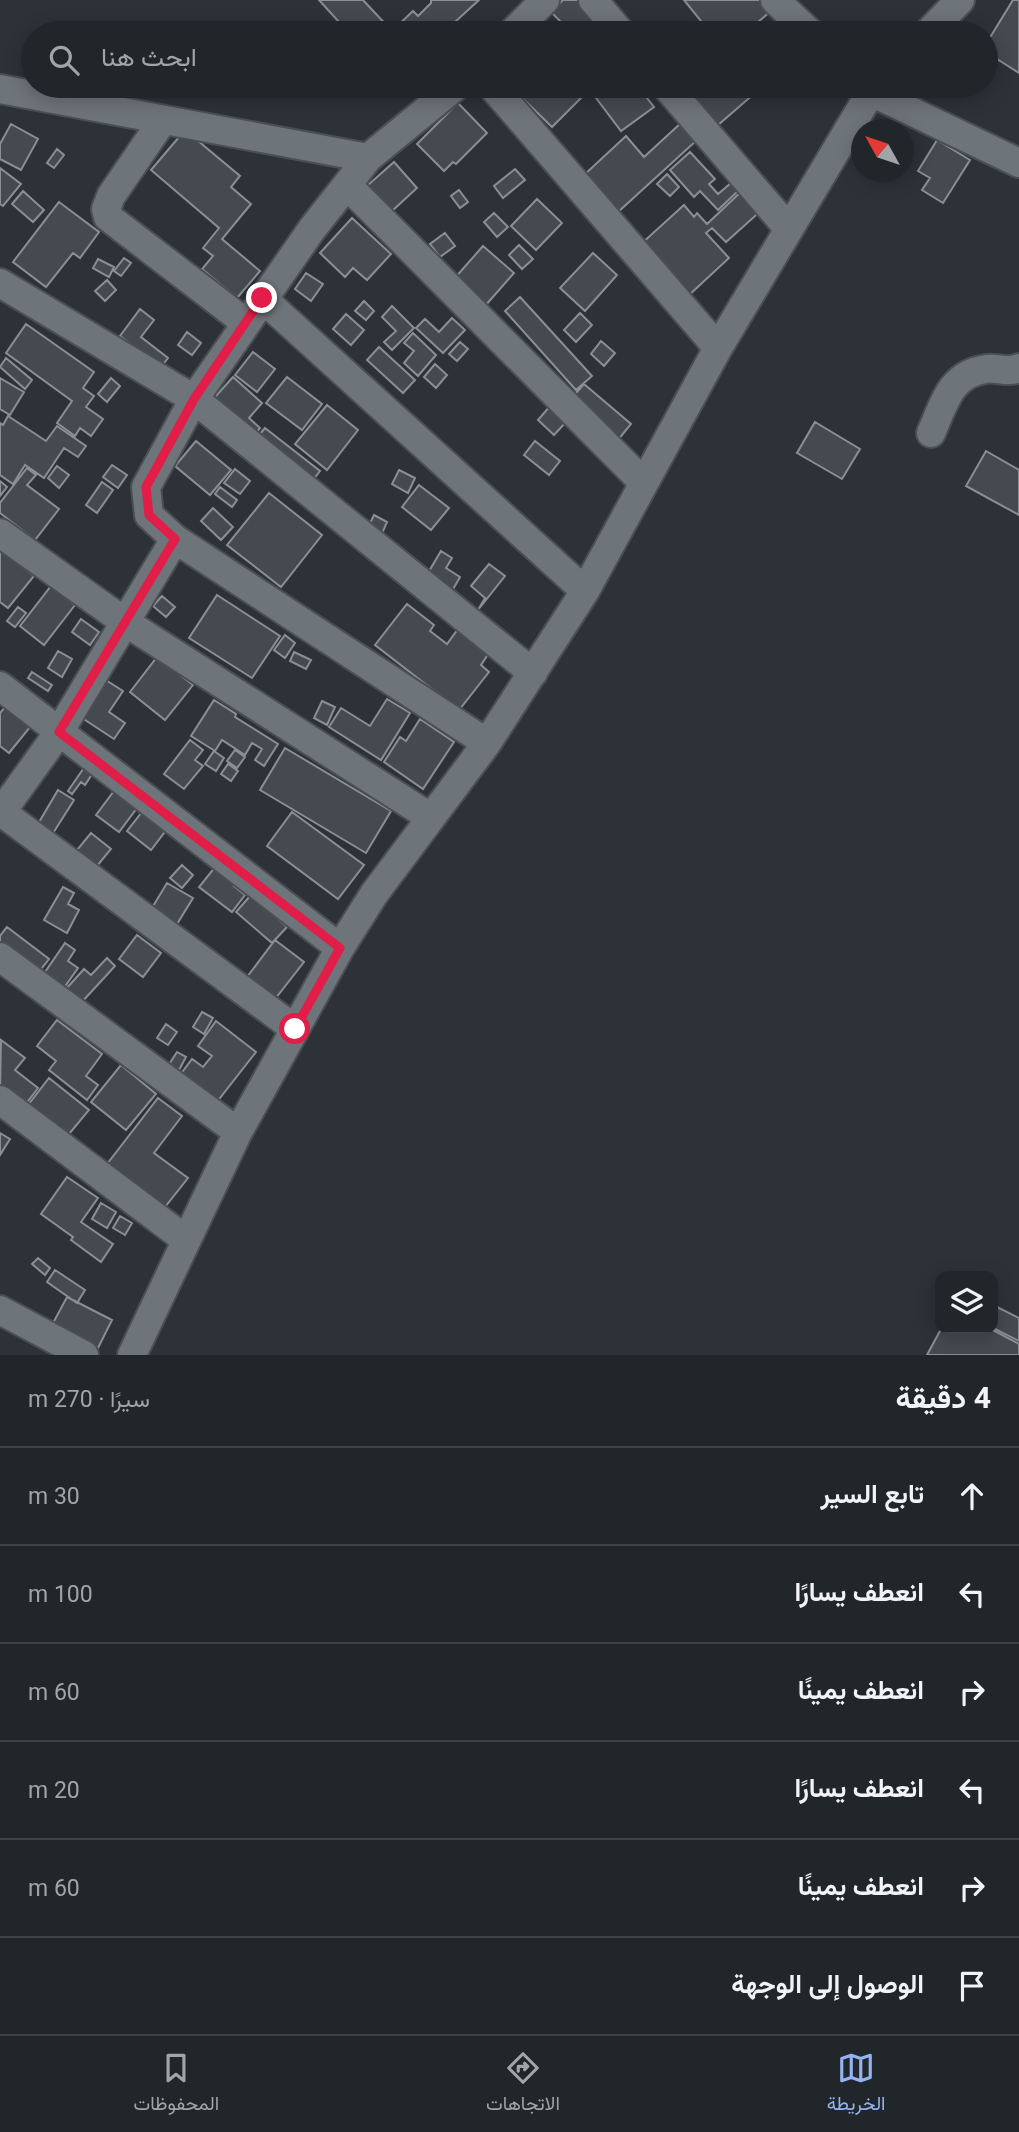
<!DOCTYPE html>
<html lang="ar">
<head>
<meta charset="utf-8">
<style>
	:root { --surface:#21262a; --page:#292e32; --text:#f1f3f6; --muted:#a2a5a8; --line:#3e4347; --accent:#95b2f1 }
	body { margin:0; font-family:Roboto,Vazirmatn,sans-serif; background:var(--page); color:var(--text); direction:rtl }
	.controls { position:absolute; right:21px; bottom:21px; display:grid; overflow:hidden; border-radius:14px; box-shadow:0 4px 18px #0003 }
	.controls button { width:63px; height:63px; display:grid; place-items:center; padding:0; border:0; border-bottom:2px solid var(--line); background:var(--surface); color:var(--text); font:35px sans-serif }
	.compass { position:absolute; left:851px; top:119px; width:63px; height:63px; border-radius:50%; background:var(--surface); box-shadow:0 4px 18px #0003; rotate:310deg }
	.stop { position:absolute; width:21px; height:21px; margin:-16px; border:5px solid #e11d48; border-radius:50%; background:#fff }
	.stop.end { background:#e11d48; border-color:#fff; box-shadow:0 2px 7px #0008 }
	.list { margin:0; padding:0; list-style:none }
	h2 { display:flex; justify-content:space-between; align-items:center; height:91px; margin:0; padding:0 28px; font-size:30px }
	h2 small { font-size:23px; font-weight:400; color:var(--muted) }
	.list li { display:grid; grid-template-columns:46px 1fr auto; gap:21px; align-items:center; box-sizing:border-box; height:98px; padding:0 28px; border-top:2px solid var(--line) }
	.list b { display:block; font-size:26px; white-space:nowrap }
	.list em { font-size:23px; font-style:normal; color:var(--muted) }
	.icon { flex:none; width:38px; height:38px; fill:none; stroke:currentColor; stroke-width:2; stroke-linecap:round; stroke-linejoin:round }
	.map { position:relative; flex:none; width:1019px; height:1355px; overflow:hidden; direction:ltr }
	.search { position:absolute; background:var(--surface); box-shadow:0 4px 18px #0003; left:21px; right:21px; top:21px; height:77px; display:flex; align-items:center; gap:18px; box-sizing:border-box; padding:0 24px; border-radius:38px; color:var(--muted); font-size:26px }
	.sheet { height:679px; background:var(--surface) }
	nav { display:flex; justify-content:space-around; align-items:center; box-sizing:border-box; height:98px; border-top:2px solid var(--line); background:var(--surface); font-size:19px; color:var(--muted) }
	nav a { display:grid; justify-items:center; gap:4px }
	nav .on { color:var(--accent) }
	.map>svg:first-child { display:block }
	.building { fill:#444a50; stroke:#888f95; stroke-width:2 }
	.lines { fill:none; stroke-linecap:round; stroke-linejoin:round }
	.minor-casing { stroke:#4a4f53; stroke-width:32 }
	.minor { stroke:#6d747a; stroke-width:28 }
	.route { stroke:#e11d48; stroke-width:9 }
</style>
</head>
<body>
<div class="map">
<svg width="1019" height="1355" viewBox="0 0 1019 1355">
	<rect width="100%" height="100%" fill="#2c3238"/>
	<path class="building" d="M319,0H363L392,31L413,11L418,16L431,3V0H479L443,33H349Z
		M563,0H578L610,33H572L551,12Z
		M684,0H764L772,10L751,28L755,33H695L691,28L701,21Z
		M1013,0H1019V73L986,52V44Z
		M782,17L796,33H763Z
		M510,86H568L581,98L552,127Z
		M603,86H645L640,89L654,107L621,131L593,94Z
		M670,86H763L718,125L708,114Z
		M458,103L487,133L456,164L453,162L444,171L417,144Z
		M681,123L697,140L618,212L584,175L626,136L644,157Z
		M11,124L38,139L21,170L0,159V144Z
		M185,130L240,176L231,187L251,204L222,239L260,271L237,298L202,269L213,256L203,248L219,228L151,170Z
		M937,140L970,160L943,203L922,190L930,178L918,171Z
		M57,149L64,155L54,168L47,163Z
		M690,152L715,179L709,184L718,194L731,183L738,191L718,210L700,191L694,197L670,170Z
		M394,162L417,188L392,211L368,185Z
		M0,168L21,184L3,206L0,204Z
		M515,169L525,180L503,198L494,186Z
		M667,174L679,187L670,196L657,184Z
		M745,188L764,208L726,242L712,228L706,233L729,258L688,296L641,244L684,205L694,217L697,213L707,224Z
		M459,190L468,202L460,208L451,196Z
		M23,191L44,210L33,222L12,204Z
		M537,199L562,223L536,250L511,226Z
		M59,202L99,232L80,258L73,253L46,287L13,262Z
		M494,213L508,227L497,237L484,222Z
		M352,218L391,254L367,280L353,268L345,277L320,253Z
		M445,233L455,246L440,257L430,244Z
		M519,245L533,259L522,269L509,255Z
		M483,246L514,273L485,306L454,279Z
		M593,253L617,275L585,311L560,288Z
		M124,258L131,263L121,276L114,271Z
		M98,259L114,267L109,277L93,268Z
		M306,273L323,284L311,301L295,289Z
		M107,280L116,290L105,301L95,291Z
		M520,297L592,376L576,390L505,311Z
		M364,301L374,311L366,320L355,311Z
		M392,306L414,328L392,350L384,342L396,331L382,317Z
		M140,309L154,320L141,337L168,358L161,367L120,336Z
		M580,313L592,325L576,342L564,330Z
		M346,314L364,330L351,345L333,329Z
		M452,318L465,330L443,353L416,328L425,319L439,332Z
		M26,324L94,372L83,388L94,396L86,407L103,419L91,436L80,428L75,436L57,423L72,401L6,353Z
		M187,332L201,343L192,355L178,345Z
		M413,333L436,355L418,376L404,363L414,351L404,343Z
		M601,341L615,353L604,366L591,354Z
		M460,342L468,349L457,361L449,354Z
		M379,347L415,380L403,393L367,360Z
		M253,352L275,369L257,392L235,375Z
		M6,358L32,380L25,389L0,367Z
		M435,364L447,375L436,388L424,377Z
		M233,377L262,403L249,418L260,428L248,442L207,406Z
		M287,377L322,404L302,430L266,403Z
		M0,378L24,392L10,415L0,409Z
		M111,378L120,386L107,402L98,394Z
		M584,384L631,424L618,440L570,400Z
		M327,405L358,430L327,470L295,444Z
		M550,406L566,422L554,435L538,420Z
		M8,416L46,441L57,426L86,446L78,457L64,448L44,478L25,465L13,484L0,475V423L3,425Z
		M815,422L860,449L842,479L797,453Z
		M265,428L320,471L309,485L254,441Z
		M196,441L231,470L210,495L175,466Z
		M535,441L560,461L549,475L524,455Z
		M986,451L1019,470V515L966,486Z
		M112,465L127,475L118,488L103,477Z
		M57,466L69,475L59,488L48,478Z
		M27,468L36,475L27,485L59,509L35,540L0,513V503Z
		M235,469L250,481L240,494L224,483Z
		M399,470L415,478L408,493L392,484Z
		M0,481L7,487L0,496Z
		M102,482L113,490L97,513L86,505Z
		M419,485L449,508L431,530L402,507Z
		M220,487L237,500L232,507L215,494Z
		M269,493L322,535L281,587L227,545Z
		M213,508L233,527L221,540L201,521Z
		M374,515L387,522L381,536L367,530Z
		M0,549L34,576L8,608L0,602Z
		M441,551L452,558L446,568L460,577L451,593L425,578Z
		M489,564L505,576L478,610L485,598L471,586Z
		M51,586L75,605L44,645L20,626Z
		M217,595L280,636L252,678L189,638Z
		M162,596L175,607L166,617L153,606Z
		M407,604L434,625L430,631L447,644L458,629L489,653L481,665L489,672L459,710L375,645Z
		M18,607L26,613L15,627L7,621Z
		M81,619L99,632L90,645L72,632Z
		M285,635L295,643L285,658L274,650Z
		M58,651L72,659L62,677L48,668Z
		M294,652L311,660L306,669L290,661Z
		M157,657L193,685L165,720L130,692Z
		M32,672L52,685L48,691L28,678Z
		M101,677L123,691L109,712L125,723L114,739L76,714Z
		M14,696L39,716L9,753L0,746V713Z
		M387,699L410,713L381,760L329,727L341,708L370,726Z
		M214,700L236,714L235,717L278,744L264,766L255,760L262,749L252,743L245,755L222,740L215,751L191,736Z
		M322,701L335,707L327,725L314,718Z
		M420,719L454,742L423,789L384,762L400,737L406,741Z
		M190,740L203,750L195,760L203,766L184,789L164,774Z
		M285,748L391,811L366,853L260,790Z
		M235,750L245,757L237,768L227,761Z
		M214,751L224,758L216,771L205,764Z
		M88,762L96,768L85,785L81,782L72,794L68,791Z
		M228,764L238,771L231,781L221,774Z
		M123,779L146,796L119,832L96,815Z
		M58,790L74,800L50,838L35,829Z
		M153,798L177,816L151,850L127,831Z
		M292,812L364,865L338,899L267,846Z
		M91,833L111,849L97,866L77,850Z
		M182,865L193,875L182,888L170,878Z
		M216,866L237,882L234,886L245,895L232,912L199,887Z
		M167,883L193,898L177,924L152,908Z
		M63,887L74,893L68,904L79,910L67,933L44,920Z
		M251,895L287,927L272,943L236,912Z
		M7,927L49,959L38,973L0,945V936Z
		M137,935L161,953L143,977L119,959Z
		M275,940L304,962L275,999L247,977Z
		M65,943L75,950L68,961L78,968L61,992L41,978Z
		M107,958L115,966L81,1003L66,989L84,969L91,975Z
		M202,1012L213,1018L204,1034L193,1027Z
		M57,1020L102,1054L86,1076L98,1085L87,1100L49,1070L56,1061L37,1046Z
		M216,1021L256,1052L216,1103L180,1075L192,1059L203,1067L212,1056L198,1046Z
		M166,1024L177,1032L168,1045L157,1038Z
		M1,1040L25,1058L15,1070L38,1088L22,1109L0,1092Z
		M177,1052L186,1057L178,1072L168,1066Z
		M121,1065L156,1094L126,1130L91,1102Z
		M49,1078L89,1110L64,1140L25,1109Z
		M158,1098L182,1116L154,1153L188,1178L161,1212L104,1168Z
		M0,1133L10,1139L0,1155Z
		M67,1177L98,1198L81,1222L113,1244L101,1262L71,1240L73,1237L41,1214Z
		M101,1203L116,1212L107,1228L92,1219Z
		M120,1216L132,1223L125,1235L113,1228Z
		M38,1258L50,1268L45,1275L32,1264Z
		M55,1270L85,1290L77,1303L47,1282Z
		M67,1297L112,1320L98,1348L52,1325Z
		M993,1305L1019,1318V1341L993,1328Z
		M941,1329H953L959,1332L960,1329H991L1019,1344V1355H927Z"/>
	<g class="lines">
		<g class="minor-casing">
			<path id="minor" d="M593,0L621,33
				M775,0L810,33
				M512,33L545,0
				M928,33L960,0
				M456,86L368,158L312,229L194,399L146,487L149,515L175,539L487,743
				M492,86L718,348
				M666,86L789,229
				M865,86L871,92L1019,163
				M0,89L368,158
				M163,120L111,196L106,209L108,217L246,323
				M347,185L644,483
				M0,283L194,399L533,673
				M262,298L585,591
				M931,433C944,404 950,374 986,369C997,367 1008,373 1019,368
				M0,533L125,622L430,817
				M0,686L340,948
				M0,811L295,1029
				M0,814L59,732L175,539
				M0,957L238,1132
				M0,1100L185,1239
				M0,1310L84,1355
				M132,1355L238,1132L340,948L374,894L487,743L585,591L718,348L871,92L877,86"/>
		</g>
		<use href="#minor" class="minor"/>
	</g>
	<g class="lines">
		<path class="route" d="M262,298L194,399L146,487L149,515L175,539L59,732L340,948L295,1029"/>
	</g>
</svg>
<div class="controls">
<button><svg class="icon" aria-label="layers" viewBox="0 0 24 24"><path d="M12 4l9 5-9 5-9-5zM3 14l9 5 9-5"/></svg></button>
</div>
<svg class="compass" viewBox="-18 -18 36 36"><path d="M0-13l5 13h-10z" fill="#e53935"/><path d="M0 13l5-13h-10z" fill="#a2a5a8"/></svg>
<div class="stop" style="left:295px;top:1029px"></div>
<div class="stop end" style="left:262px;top:298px"></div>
<div class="search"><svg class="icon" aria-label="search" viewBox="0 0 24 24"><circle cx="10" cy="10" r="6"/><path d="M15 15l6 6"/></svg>ابحث هنا</div>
</div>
<section class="sheet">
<h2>4 دقيقة<small>سيرًا · 270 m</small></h2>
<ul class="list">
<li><svg class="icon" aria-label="ahead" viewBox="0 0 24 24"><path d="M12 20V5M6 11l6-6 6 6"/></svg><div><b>تابع السير</b></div><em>30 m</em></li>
<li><svg class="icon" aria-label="left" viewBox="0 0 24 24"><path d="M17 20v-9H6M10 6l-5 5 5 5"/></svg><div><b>انعطف يسارًا</b></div><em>100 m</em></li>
<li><svg class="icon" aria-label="right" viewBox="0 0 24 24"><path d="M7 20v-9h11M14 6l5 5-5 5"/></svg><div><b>انعطف يمينًا</b></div><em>60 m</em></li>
<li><svg class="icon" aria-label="left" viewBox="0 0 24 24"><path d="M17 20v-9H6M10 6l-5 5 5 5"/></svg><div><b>انعطف يسارًا</b></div><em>20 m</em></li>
<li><svg class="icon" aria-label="right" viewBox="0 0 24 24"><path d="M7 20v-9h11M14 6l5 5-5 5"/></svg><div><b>انعطف يمينًا</b></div><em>60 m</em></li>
<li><svg class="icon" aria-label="arrive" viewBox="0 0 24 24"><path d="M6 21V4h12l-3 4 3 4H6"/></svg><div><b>الوصول إلى الوجهة</b></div></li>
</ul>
</section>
<nav>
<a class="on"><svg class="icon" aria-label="map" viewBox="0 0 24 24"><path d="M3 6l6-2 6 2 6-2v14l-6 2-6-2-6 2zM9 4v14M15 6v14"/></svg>الخريطة</a>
<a><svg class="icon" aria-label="directions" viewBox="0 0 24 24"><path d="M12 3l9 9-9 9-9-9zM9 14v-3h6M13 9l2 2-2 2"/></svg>الاتجاهات</a>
<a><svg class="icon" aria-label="saved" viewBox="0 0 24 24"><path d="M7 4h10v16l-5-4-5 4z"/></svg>المحفوظات</a>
</nav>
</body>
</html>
